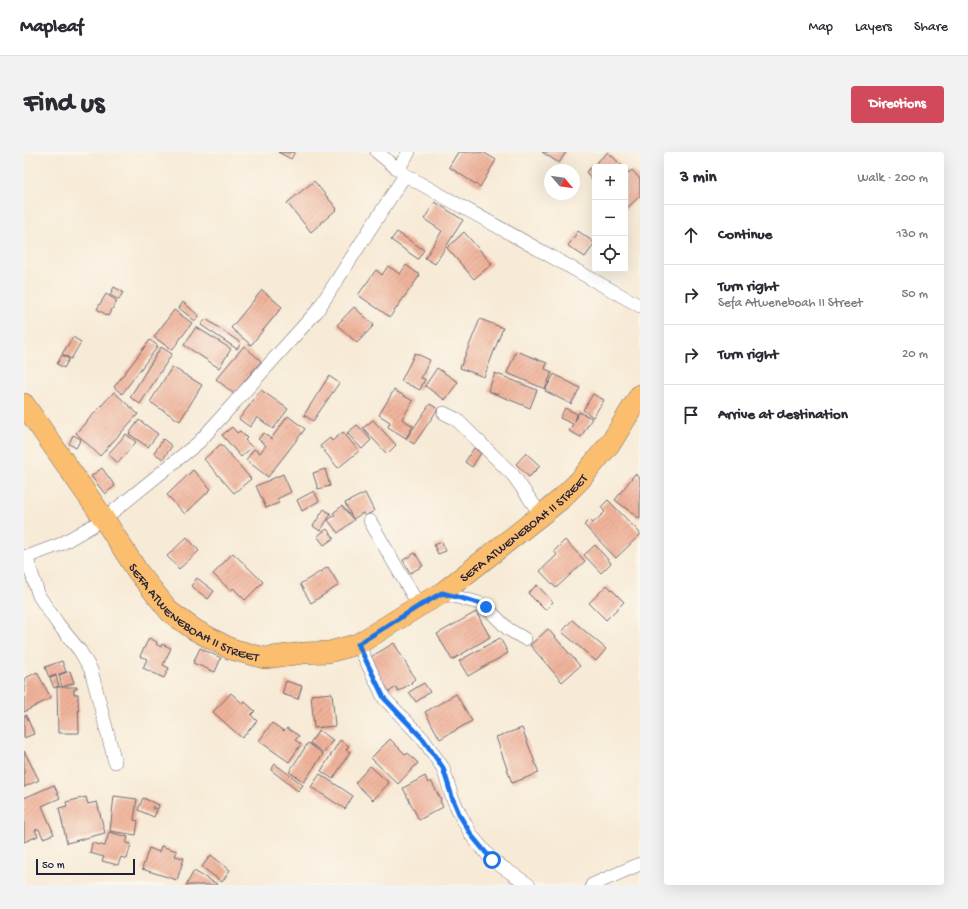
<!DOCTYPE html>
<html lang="en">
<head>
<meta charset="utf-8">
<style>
	:root { --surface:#fff; --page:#f2f2f3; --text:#2b2b33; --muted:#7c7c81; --line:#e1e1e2; --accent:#d1495b }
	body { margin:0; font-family:"Gochi Hand",sans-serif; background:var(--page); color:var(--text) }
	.controls { position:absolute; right:12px; top:12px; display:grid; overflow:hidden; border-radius:4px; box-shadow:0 4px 16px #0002 }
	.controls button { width:36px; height:36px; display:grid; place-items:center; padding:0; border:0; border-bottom:1px solid var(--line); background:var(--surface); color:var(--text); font:20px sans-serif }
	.compass { position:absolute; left:520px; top:12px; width:36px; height:36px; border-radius:50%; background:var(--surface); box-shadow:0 4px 16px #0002; rotate:119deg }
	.scale { position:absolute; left:12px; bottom:10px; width:99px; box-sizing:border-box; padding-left:4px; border:2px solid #22223b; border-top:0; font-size:11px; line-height:14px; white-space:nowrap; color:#22223b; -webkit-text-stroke:3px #fbf7ec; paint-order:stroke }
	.stop { position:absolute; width:12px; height:12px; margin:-9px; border:3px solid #1a73e8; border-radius:50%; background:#fff }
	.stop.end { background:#1a73e8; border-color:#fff; box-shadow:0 1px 4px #0008 }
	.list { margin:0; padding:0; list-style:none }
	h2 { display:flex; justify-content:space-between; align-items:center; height:52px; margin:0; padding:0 16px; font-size:17px }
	h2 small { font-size:13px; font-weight:400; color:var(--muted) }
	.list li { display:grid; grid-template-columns:26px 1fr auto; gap:12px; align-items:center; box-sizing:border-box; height:60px; padding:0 16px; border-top:1px solid var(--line) }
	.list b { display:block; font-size:15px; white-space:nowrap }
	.list p { margin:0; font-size:13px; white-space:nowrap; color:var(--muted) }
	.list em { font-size:13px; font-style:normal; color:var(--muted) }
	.icon { flex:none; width:22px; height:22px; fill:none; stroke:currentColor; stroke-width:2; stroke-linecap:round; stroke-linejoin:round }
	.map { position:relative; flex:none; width:616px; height:733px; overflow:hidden; border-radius:4px }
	header { display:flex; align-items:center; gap:24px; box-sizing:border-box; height:56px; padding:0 20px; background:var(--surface); border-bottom:1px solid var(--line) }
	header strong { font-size:19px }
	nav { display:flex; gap:22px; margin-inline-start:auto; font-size:14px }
	.intro { display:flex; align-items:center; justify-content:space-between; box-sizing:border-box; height:96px; padding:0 24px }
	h1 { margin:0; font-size:28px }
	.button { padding:10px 18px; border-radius:4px; background:var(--accent); color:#fff; font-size:14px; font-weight:700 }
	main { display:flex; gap:24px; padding:0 24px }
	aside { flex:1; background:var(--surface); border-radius:4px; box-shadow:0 4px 16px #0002 }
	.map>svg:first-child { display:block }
	.building { fill:url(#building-hatch) }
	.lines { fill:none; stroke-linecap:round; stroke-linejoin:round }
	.minor-casing { stroke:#6d6871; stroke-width:14 }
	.primary-casing { stroke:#6d6871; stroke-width:22 }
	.minor { stroke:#fff; stroke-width:13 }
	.primary { stroke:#fabe6e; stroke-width:21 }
	.route { stroke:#1a73e8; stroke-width:5 }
	.labels { text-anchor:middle; stroke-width:3.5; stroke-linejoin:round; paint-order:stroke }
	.street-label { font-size:13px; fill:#22223b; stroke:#fbf7ec }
</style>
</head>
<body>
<header>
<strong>Mapleaf</strong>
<nav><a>Map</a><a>Layers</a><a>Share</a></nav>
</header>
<div class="intro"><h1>Find us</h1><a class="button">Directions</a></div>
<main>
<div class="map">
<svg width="616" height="733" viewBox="0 0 616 733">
	<defs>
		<pattern id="building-hatch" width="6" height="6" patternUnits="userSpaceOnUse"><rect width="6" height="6" fill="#f0b29a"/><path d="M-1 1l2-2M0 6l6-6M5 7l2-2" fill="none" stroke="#ce9986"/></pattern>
	</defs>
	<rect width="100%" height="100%" fill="#fbf7ec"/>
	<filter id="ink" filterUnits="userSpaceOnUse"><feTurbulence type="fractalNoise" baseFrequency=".025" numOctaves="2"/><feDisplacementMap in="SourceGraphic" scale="8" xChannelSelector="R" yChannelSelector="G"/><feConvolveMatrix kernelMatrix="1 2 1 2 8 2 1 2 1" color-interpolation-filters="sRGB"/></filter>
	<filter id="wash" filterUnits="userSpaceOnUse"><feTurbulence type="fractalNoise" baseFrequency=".012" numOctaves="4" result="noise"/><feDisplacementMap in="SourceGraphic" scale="16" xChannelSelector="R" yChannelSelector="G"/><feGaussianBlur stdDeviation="0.9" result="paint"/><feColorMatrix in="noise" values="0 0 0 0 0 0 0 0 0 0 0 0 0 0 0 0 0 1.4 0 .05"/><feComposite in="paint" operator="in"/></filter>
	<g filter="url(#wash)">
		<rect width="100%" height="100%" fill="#f7ead6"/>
		<g id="blocks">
			<path class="building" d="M254,0H271L267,7Z
				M434,0H459L472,8L456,35L425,15Z
				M518,0H542L535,11Z
				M584,0L599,15H571V31L562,20Z
				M601,17L605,21L608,18L616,27V44L601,58Z
				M290,29L313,57L287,80L263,51Z
				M411,50L439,68L411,112L401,106L418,79L400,67Z
				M554,79L571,91L561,105L544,94Z
				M373,80L400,98L394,107L367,88Z
				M440,80L468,112L450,127L423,96Z
				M382,113L396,123L366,165L334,143L352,118L358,123L364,114L376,122Z
				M90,135L99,140L95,148L86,143Z
				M238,138L258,155L227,193L207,176Z
				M82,142L93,149L84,164L73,157Z
				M159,150L175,164L171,169L155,156Z
				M330,155L350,173L333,191L313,173Z
				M150,158L168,171L148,198L130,185Z
				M182,167L217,191L213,197L177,173Z
				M456,167L479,176L460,225L436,216Z
				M172,175L207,197L195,216L160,193Z
				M49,185L57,190L47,207L38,202Z
				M126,188L134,194L98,242L90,235Z
				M220,194L237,209L210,242L192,227Z
				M137,195L148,202L116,252L106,245Z
				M492,199L523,211L521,217L528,220L521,237L483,221Z
				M391,201L406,208L397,226L401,227L396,238L377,229Z
				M38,203L45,207L40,216L33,212Z
				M148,215L178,233L156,269L126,250Z
				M413,216L434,230L421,248L401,234Z
				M471,221L513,238L506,256L464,239Z
				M530,222L556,236L547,252L521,239Z
				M305,224L315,231L289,269L280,263Z
				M237,238L264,257L249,277L233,265L226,275L215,267Z
				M370,238L389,249L378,267L389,274L382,286L364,275L366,270L355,263Z
				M90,240L114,262L76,304L52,281Z
				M569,242L580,248L569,265L559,258Z
				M406,252L414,257L390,292L382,287Z
				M541,256L553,262L551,269L555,260L568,266L557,285L545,279L549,272L536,266Z
				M264,264L281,277L244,325L222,308L230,297L236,301L242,293L234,287L240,281L247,287Z
				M115,268L134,282L124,295L105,282Z
				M349,268L372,293L363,302L339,276Z
				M333,273L347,288L338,297L323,281Z
				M208,275L213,281L216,279L223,286L221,288L228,295L217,305L198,283Z
				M319,280L335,299L314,316L296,294L306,286L308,289Z
				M102,282L112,290L94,311L84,302Z
				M49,283L57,287L52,296L45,292Z
				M139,287L148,294L139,307L130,301Z
				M197,292L227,327L210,341L180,307Z
				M450,296L457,301L448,315L441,310Z
				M502,301L516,314L505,325L492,312Z
				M78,316L91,334L81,342L67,324Z
				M301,317L306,334L294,337L289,321Z
				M169,318L187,337L161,362L143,343Z
				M259,322L267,340L253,347L255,351L242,356L232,334Z
				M611,322L616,326V367L591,348Z
				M290,339L295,349L278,359L273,348Z
				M341,341L350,359L341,364L339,361L329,367L321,351Z
				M584,348L616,381V383L592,406L560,373L566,368L569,371L581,360L577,355Z
				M318,354L330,368L314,381L304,368L311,363L309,361Z
				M300,357L307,362L296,379L289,374Z
				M303,377L310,386L300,393L293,384Z
				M163,385L175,399L155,417L143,404Z
				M541,388L561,409L532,436L516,419L533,403L530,399Z
				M418,390L422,399L414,402L410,393Z
				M571,393L587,411L577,421L560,403Z
				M209,401L239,430L221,448L209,436L207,439L189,422Z
				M391,401L399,414L386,421L379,408Z
				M304,415L315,433L287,451L276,432Z
				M173,426L190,439L184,447L167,434Z
				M513,433L529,450L521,458L504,441Z
				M583,433L600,450L582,468L565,451Z
				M452,460L466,485L428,508L413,482Z
				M548,468L582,497L572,509L538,480Z
				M524,477L556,514L538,530L506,493Z
				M125,486L133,490L132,492L137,495L138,492L147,496L139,513L145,516L140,526L119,516L123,507L116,504Z
				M476,486L484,501L444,524L435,509Z
				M370,491L391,527L387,530L388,531L374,539L372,535L365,540L345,506Z
				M176,496L197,506L191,520L169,511Z
				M38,509L42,520L25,525L21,515Z
				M46,519L50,531L38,535L35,523Z
				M13,520L27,546L0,560V527Z
				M32,524L35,534L30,536L26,526Z
				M262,529L278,534L274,547L258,542Z
				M400,531L406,540L392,550L385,540Z
				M33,535H53V537H50V542H54L55,581H34Z
				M207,541L219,552L221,550L231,559L227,563L233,569L218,586L189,560Z
				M308,541L311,574L290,576L287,543Z
				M432,542L448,569L416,587L401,560Z
				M2,563L10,582L0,586V564Z
				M248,571L260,579L263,576L275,584L271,588L277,592L265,610L235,589Z
				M498,576L515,621L488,631L472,585Z
				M295,578L309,588L300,601L286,591Z
				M366,587L382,603L384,601L394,611L374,632L347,606Z
				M316,588L325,594L322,598L326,600L309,627L297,619Z
				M284,591L299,602L280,630L265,620Z
				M0,599L15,628L0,635Z
				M251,612L279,633L274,639L247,618Z
				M346,614L365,631L349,648L331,631Z
				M296,622L329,644L321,657L287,635Z
				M401,624L404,631L407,629L417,648L416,649L419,655L395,668L379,636Z
				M30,633L36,646L18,654L30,682L19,686L15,677L11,678L14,684L0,690V646Z
				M90,644L113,647L110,668L114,669L112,683L86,679Z
				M62,645L64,652L73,650L81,681L43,691L35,656L43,654L42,650Z
				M119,646L135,653L134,657L129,654L128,656L133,658L130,665L114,658Z
				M85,680L104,685L102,691L107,692L103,707L97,705L94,713L78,709L80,705L66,701L68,691L81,694Z
				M137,694L153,699L151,704L160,706L153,728L118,717L125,696L135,700Z
				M187,703L206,718L198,730L178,715Z
				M170,719L193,732V733H162Z"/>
		</g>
	</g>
	<g filter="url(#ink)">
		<use href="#blocks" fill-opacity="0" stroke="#6d6871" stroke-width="1"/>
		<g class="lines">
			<g class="minor-casing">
				<path id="minor" d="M353,0L381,23L616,154
					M374,17L385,0
					M420,261L432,267L489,323L517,363
					M346,369L395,454
					M2,404L15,444L34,472L56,499L67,518L91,610
					M0,406L37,392L80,367L175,290L293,159L381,23
					M418,441L455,451L462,455L484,477L501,487
					M334,492L360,546L399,587L419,616L428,645L437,664L448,684L468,708L505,733
					M568,733L616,712"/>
			</g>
			<g class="primary-casing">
				<g id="primary">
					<path id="s1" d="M0,252L80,367L114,420L146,460L171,478L207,497L241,506L279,501L305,500L334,492L395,454L418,441L536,348L556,328L588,289L616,243"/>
				</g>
			</g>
			<use href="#minor" class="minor"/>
			<use href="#primary" class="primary"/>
		</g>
	</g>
	<g class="lines" filter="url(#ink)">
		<path class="route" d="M462,455L455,451L418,441L395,454L334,492L360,546L399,587L419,616L428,645L436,664L448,684L468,708"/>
	</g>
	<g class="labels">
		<g class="street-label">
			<text dy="5" stroke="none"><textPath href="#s1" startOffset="658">SEFA ATWENEBOAH II STREET</textPath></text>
			<text dy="5" stroke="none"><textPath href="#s1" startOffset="274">SEFA ATWENEBOAH II STREET</textPath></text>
		</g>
	</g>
</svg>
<div class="controls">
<button>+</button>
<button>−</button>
<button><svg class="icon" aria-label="locate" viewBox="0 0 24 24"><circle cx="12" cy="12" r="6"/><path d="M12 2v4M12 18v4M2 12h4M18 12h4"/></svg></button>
</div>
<svg class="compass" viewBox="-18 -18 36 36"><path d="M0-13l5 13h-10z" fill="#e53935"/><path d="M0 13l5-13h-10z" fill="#7c7c81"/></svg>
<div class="scale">50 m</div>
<div class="stop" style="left:468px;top:708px"></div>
<div class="stop end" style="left:462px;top:455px"></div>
</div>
<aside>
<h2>3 min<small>Walk · 200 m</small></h2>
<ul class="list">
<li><svg class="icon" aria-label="ahead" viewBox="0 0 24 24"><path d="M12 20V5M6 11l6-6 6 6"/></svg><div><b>Continue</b></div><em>130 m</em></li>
<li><svg class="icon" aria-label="right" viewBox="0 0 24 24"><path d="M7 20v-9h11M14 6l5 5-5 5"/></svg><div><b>Turn right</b><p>Sefa Atweneboah II Street</p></div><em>50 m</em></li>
<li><svg class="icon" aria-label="right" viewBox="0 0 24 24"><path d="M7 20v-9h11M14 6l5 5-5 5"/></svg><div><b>Turn right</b></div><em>20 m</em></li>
<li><svg class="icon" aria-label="arrive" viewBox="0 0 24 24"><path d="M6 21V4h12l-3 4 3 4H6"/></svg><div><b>Arrive at destination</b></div></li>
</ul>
</aside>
</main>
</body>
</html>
